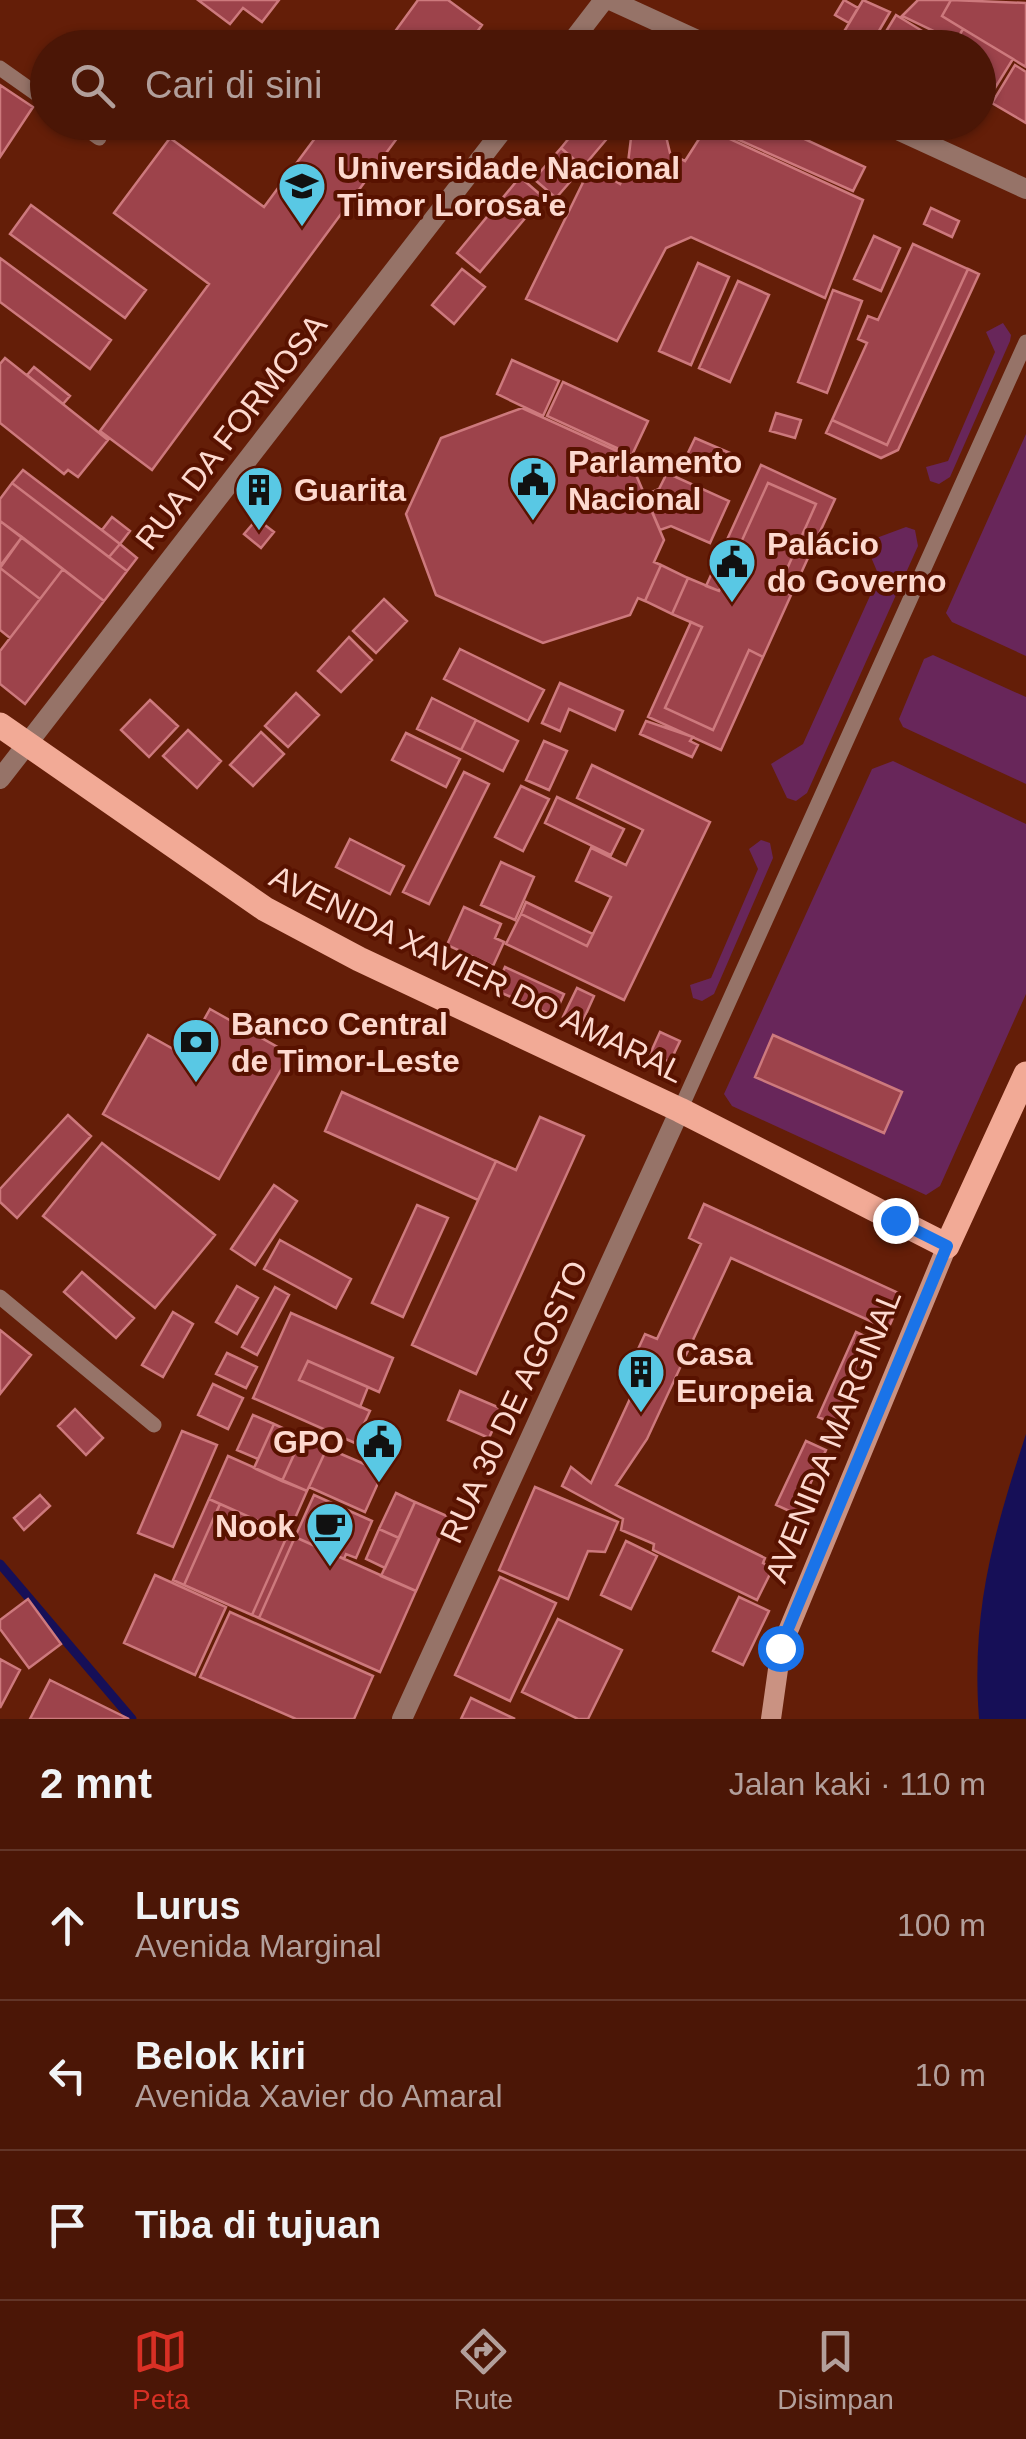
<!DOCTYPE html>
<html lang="id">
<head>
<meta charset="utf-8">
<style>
	:root { --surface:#4b1606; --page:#521f10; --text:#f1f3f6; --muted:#b29f9b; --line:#623528; --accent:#d93025 }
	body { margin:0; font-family:Arial,sans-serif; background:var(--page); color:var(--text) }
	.stop { position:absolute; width:30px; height:30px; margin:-22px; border:8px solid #1a73e8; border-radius:50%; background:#fff }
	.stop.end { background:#1a73e8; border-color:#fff; box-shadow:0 2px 10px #0008 }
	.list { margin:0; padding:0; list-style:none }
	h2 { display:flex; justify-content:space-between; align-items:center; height:130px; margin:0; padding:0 40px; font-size:42px }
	h2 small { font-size:32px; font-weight:400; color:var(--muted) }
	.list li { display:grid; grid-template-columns:65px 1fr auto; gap:30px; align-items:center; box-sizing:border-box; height:150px; padding:0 40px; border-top:2px solid var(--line) }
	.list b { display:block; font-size:38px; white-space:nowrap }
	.list p { margin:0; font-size:32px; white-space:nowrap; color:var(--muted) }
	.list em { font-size:32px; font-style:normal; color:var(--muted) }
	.icon { flex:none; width:55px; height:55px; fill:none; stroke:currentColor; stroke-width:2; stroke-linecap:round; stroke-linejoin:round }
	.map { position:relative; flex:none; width:1026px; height:1719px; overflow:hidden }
	.search { position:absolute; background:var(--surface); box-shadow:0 2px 8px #0004; left:30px; right:30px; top:30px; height:110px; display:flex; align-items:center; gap:25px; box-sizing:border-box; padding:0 35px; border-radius:55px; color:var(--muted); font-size:38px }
	.sheet { height:580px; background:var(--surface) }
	nav { display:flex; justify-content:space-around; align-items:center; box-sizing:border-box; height:140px; border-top:2px solid var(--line); background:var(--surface); font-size:28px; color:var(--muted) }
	nav a { display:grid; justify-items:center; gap:5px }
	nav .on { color:var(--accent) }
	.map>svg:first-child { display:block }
	.green { fill:#68265a }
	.water { fill:#160f57 }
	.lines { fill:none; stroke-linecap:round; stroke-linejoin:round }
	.stream { stroke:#160f57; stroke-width:9 }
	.building { fill:#9d434b; stroke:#cd797d; stroke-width:2.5 }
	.service { stroke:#967368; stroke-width:15 }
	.tertiary { stroke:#967368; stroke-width:20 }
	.secondary { stroke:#ca9282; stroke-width:20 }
	.primary { stroke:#f2aa96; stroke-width:25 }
	.route { stroke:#1a73e8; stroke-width:12 }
	.labels { text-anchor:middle; stroke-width:8; stroke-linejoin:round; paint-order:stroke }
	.poi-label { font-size:32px; font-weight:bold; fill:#fdd9cf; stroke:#581200; text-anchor:start }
	.street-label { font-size:32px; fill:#fdd9cf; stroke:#581200 }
</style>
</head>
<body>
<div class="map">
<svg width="1026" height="1719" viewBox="0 0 1026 1719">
	<rect width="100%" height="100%" fill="#641e08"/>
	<path class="green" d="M1003,323L1011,335L1010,341L950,477L939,484L930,481L926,467L948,461L995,352L986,332Z
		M1026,434V656L952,622L946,613Z
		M906,527L915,530L918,546L807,793L796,801L787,798L771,764L803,744L879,576L868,550L871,540Z
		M933,655L1026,697V784L903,727L899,719L924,659Z
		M893,761L1026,824V994L940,1186L926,1195L732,1106L724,1094L872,769Z
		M761,840L770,843L773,858L714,994L702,1001L693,998L690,985L711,978L758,869L749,849Z"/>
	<path class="water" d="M1026,1434V1719H979C971,1611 993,1535 1026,1434Z"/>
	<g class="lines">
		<path class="stream" d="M0,1564L132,1719"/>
	</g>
	<path class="building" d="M198,0H279L262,22L243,8L230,24Z
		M418,0H448L482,25L474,36L489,48H383Z
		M844,0L858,8L849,23L835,15Z
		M863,0L890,12L869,48L842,35Z
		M918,0H951L942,16L963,29L952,48H932L940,34L902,16Z
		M951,0L1026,3V67L942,16Z
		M896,15L932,37L926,48H876Z
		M963,29L1013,59L995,88L978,78V48H952Z
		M1015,65L1026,72V123L992,103Z
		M0,85L33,107L0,157Z
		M327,122H409L152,470L100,431L209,284L114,213L170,138L264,207Z
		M582,122H621L583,167L561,148Z
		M712,122H768L865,167L853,191L710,127Z
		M706,128L863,200L825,298L691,237L666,248L617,341L526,299L591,166L620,184L627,171L631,138L665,132L670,153L685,161Z
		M561,148L583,167L556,198L534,179Z
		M520,177L543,197L480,272L457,253Z
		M31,205L146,290L125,318L10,234Z
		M931,208L959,221L952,237L924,224Z
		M874,236L900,248L881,291L854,279Z
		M913,244L968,269L887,445L832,420L867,343L858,339L868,316L878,320Z
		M0,258L111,340L90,369L0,302Z
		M698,263L729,277L691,365L659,351Z
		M462,269L485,287L454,324L432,305Z
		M968,269L979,274L898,450L881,458L826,433L832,420L887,445Z
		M738,281L769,295L730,382L699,368Z
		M833,290L862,301L827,393L798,382Z
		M5,358L108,440L78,477L68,470L64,474L0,423V364Z
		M512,360L559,381L543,416L497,394Z
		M34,367L70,396L63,404L27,375Z
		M563,382L648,421L632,455L547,416Z
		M522,408L628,456L664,540L654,562L661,565L645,601L638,598L630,615L543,643L436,595L406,514L441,438Z
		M776,413L801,420L795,438L770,431Z
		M695,438L737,456L729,474L687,455Z
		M761,465L835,499L791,595L778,589L816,504L768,483L719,591L706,586Z
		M23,470L120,544L109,557L12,483Z
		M667,473L729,501L710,543L671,526L660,530L645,495L659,489Z
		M12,483L127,571L104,601L0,521V499Z
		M768,483L816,504L778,589L791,595L763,657L749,650L713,730L665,708L702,627L672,614L688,578L719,591Z
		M112,517L130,531L120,544L102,530Z
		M257,519L274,532L261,548L244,534Z
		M0,521L22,537L0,566Z
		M22,537L63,569L40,599L0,568Z
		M120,544L137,558L127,571L109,557Z
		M661,565L688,578L672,614L645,601Z
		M0,568L40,599L10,638L0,630Z
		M63,569L104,601L25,704L0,684V651Z
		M384,599L407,621L376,653L353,631Z
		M691,622L702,627L665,708L713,730L749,650L763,657L721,750L648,717Z
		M349,637L372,660L341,692L318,671Z
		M460,649L544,690L528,721L444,679Z
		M560,683L623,711L615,730L569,709L560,731L542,723Z
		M296,693L319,715L288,747L265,726Z
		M432,698L476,720L461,750L417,729Z
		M150,700L178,726L149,757L121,730Z
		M476,720L518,741L503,771L461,750Z
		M646,721L693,737L690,741L698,745L692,757L640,734Z
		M188,730L221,761L197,788L163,756Z
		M261,732L284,754L253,786L230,765Z
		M406,733L460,759L446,787L392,760Z
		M544,741L567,751L549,790L526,780Z
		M592,765L710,822L624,1000L506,944L521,914L587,946L611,897L576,881L591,848L626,865L643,830L577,798Z
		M464,772L489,784L429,904L403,892Z
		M521,786L549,799L523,851L495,837Z
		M557,797L624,829L611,855L545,823Z
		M350,839L404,866L390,894L336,867Z
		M501,862L534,877L515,920L481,905Z
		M526,902L593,934L587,946L521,914Z
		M464,907L501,924L495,938L504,942L493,966L447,945Z
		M505,967L564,994L554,1016L495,990Z
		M577,988L594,996L581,1025L563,1017Z
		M210,1009L290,1054L219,1179L103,1114L148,1035L184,1055Z
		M660,1032L680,1041L670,1062L650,1054Z
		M773,1035L902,1092L884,1133L755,1077Z
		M342,1092L496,1161L478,1200L325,1131Z
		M68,1115L91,1136L17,1218L0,1202V1189Z
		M540,1117L584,1136L476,1374L412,1345L496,1161L516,1170Z
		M102,1143L215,1235L155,1308L43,1216Z
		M274,1185L297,1201L255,1265L231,1249Z
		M704,1204L903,1295L888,1329L731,1258L647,1439L616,1485L765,1558L763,1563L773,1568L757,1600L653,1550L654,1544L621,1530L623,1519L562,1486L571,1467L591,1483L634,1390L622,1384L645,1334L657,1339L701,1244L689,1238Z
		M417,1205L448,1218L403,1317L372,1303Z
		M280,1240L351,1279L336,1308L264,1269Z
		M82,1272L134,1318L116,1338L64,1292Z
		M237,1286L258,1298L237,1334L216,1322Z
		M275,1287L289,1295L257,1355L242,1347Z
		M173,1312L193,1324L163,1377L142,1365Z
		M291,1313L393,1358L379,1392L308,1361L299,1380L370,1411L355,1443L253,1398Z
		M0,1330L31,1355L0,1394Z
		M856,1332L875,1341L837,1425L818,1417Z
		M227,1353L257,1367L246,1388L216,1374Z
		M308,1361L368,1387L360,1407L299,1380Z
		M213,1384L243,1398L228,1429L198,1415Z
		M460,1391L502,1409L489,1438L448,1420Z
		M75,1409L103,1438L86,1455L58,1426Z
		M253,1415L274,1424L258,1459L237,1450Z
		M274,1424L302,1437L282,1481L254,1468Z
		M182,1431L217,1445L173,1547L138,1533Z
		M302,1437L327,1448L307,1491L282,1481Z
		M806,1441L826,1450L796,1514L776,1505Z
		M327,1448L383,1472L365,1512L309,1487Z
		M228,1456L307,1491L288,1534L209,1499Z
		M535,1487L618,1522L605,1552L588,1551L568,1599L499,1570Z
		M396,1493L415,1502L399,1538L379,1529Z
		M40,1495L50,1506L24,1530L14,1518Z
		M314,1495L372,1521L356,1558L346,1554L344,1559L295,1537Z
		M209,1499L220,1504L184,1585L173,1580Z
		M415,1502L449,1517L416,1591L381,1576Z
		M220,1504L288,1534L252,1615L184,1585Z
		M379,1529L399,1538L385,1568L366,1559Z
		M288,1534L295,1537L259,1618L252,1615Z
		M295,1537L416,1591L380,1672L259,1618Z
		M626,1541L657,1556L631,1609L601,1595Z
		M155,1575L226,1607L195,1675L124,1643Z
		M500,1577L556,1603L510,1701L455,1675Z
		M739,1597L769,1611L743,1665L713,1651Z
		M28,1599L61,1644L29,1668L0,1629V1620Z
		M230,1612L373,1676L354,1719H296L200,1677Z
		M558,1619L622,1650L588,1719H578L522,1692Z
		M0,1659L20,1670L0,1708Z
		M50,1680L129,1719H30Z
		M471,1698L515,1719H461Z"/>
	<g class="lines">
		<path class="service" d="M0,68L48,102
			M77,122L99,138
			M680,1110L1026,342
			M0,1297L154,1425"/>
		<path class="tertiary" d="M610,0L715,48
			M567,48L604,0
			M880,122L1026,189
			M0,779L509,122
			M402,1719L680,1110"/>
		<path class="secondary" d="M771,1719L781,1648L947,1246"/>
		<path class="primary" d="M0,725L265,909L359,959L680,1110L947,1246L1026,1074"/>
	</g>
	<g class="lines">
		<path class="route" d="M780,1648L947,1246L895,1220"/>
	</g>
	<defs>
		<g id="university-pin" transform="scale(2.5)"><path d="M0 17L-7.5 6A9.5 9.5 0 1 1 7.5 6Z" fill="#59c8e4" stroke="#581200"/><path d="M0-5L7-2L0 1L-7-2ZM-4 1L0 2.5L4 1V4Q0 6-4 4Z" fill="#111"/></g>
		<g id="civic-pin" transform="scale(2.5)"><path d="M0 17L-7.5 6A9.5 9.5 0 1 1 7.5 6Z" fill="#59c8e4" stroke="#581200"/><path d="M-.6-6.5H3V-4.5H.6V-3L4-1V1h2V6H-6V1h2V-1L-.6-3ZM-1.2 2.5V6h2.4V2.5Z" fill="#111"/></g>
		<g id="building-pin" transform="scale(2.5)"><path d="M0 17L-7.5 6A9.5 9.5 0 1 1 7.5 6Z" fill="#59c8e4" stroke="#581200"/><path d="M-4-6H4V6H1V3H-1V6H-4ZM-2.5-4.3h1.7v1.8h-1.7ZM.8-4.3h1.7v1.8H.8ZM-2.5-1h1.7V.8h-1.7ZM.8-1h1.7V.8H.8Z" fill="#111"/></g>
		<g id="bank-pin" transform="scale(2.5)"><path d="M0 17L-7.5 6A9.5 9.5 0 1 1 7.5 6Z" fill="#59c8e4" stroke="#581200"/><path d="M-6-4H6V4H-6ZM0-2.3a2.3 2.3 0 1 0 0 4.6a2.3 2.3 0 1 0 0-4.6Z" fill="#111"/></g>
		<g id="cafe-pin" transform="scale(2.5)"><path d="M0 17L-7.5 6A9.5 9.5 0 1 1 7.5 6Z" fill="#59c8e4" stroke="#581200"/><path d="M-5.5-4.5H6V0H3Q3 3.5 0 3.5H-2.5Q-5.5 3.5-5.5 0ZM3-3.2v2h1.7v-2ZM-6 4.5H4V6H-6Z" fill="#111"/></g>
	</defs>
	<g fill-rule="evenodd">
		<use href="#university-pin" x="302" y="186"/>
		<use href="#civic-pin" x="533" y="480"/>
		<use href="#building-pin" x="259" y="490"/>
		<use href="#civic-pin" x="732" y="562"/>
		<use href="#bank-pin" x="196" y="1042"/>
		<use href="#building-pin" x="641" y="1372"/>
		<use href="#civic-pin" x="379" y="1442"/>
		<use href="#cafe-pin" x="330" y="1526"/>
	</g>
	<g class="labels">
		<g class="poi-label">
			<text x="337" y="179">Universidade Nacional<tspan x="337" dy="37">Timor Lorosa'e</tspan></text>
			<text x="568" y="473">Parlamento<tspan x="568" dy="37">Nacional</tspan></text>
			<text x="294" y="501">Guarita</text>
			<text x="767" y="555">Palácio<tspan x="767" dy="37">do Governo</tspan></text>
			<text x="231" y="1035">Banco Central<tspan x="231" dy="37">de Timor-Leste</tspan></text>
			<text x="676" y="1365">Casa<tspan x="676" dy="37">Europeia</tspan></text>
			<text x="344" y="1453" text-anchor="end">GPO</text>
			<text x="295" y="1537" text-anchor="end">Nook</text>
		</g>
		<g class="street-label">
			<text transform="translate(231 432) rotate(-52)" y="11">RUA DA FORMOSA</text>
			<text transform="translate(477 974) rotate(26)" y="11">AVENIDA XAVIER DO AMARAL</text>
			<text transform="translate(514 1402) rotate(-65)" y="11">RUA 30 DE AGOSTO</text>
			<text transform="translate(833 1436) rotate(-68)" y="11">AVENIDA MARGINAL</text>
		</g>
	</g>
</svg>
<div class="stop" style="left:780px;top:1648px"></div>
<div class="stop end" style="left:895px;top:1220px"></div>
<div class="search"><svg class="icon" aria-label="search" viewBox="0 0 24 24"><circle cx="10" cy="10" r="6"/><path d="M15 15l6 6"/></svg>Cari di sini</div>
</div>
<section class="sheet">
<h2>2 mnt<small>Jalan kaki · 110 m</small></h2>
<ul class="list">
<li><svg class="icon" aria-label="ahead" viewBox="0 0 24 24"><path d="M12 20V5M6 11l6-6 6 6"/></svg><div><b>Lurus</b><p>Avenida Marginal</p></div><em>100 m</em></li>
<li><svg class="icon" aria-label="left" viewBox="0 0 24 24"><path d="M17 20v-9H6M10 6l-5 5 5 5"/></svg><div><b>Belok kiri</b><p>Avenida Xavier do Amaral</p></div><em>10 m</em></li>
<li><svg class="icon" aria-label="arrive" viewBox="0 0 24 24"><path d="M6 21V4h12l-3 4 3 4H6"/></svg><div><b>Tiba di tujuan</b></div></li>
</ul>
</section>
<nav>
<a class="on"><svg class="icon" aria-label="map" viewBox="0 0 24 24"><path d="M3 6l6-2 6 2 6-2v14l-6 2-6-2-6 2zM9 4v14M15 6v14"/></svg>Peta</a>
<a><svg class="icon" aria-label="directions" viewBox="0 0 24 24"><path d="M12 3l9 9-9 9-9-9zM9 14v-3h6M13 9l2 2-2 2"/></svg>Rute</a>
<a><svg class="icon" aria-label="saved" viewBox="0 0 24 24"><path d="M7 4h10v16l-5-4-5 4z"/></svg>Disimpan</a>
</nav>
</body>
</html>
